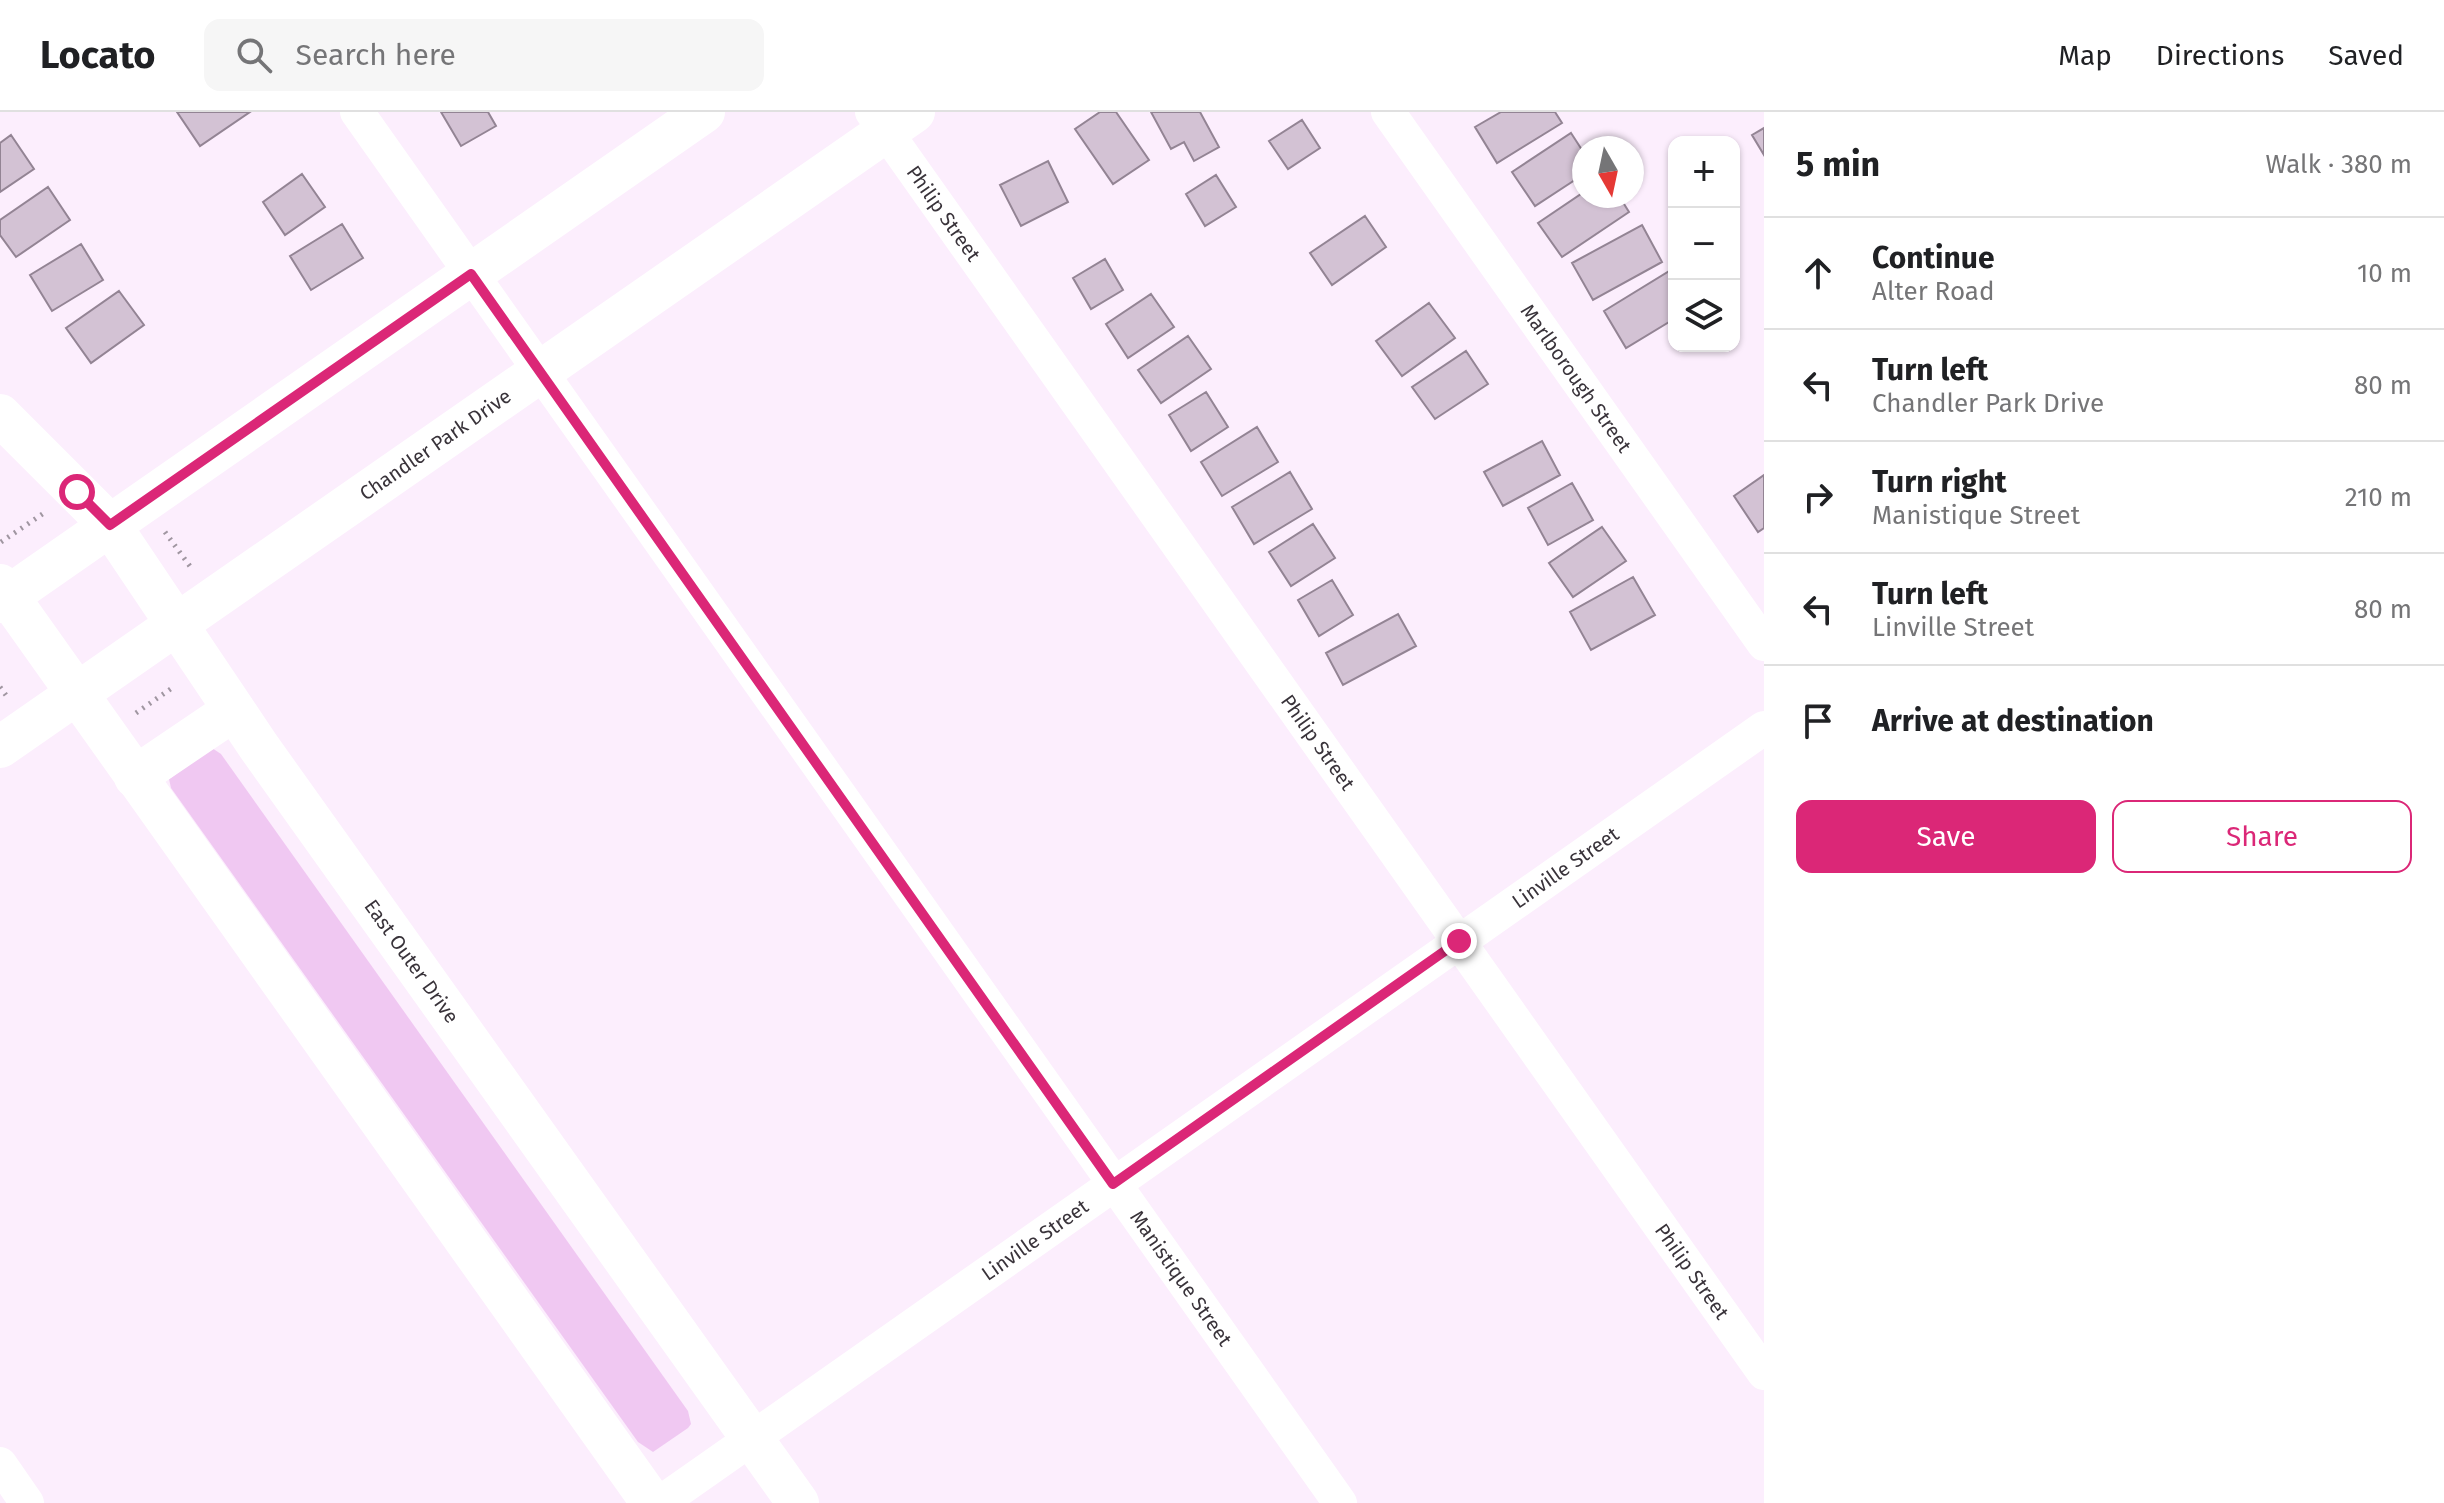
<!DOCTYPE html>
<html lang="en">
<head>
<meta charset="utf-8">
<style>
	:root { --surface:#fff; --page:#f6f6f6; --text:#202124; --muted:#757577; --line:#e0e0e0; --accent:#db2777 }
	body { margin:0; font-family:"Fira Sans",sans-serif; background:var(--page); color:var(--text) }
	.controls { position:absolute; right:24px; top:24px; display:grid; overflow:hidden; border-radius:16px; box-shadow:0 2px 6px #0004 }
	.controls button { width:72px; height:72px; display:grid; place-items:center; padding:0; border:0; border-bottom:2px solid var(--line); background:var(--surface); color:var(--text); font:40px sans-serif }
	.compass { position:absolute; left:1572px; top:24px; width:72px; height:72px; border-radius:50%; background:var(--surface); box-shadow:0 2px 6px #0004; rotate:171deg }
	.stop { position:absolute; width:24px; height:24px; margin:-18px; border:6px solid #db2777; border-radius:50%; background:#fff }
	.stop.end { background:#db2777; border-color:#fff; box-shadow:0 2px 8px #0008 }
	.list { margin:0; padding:0; list-style:none }
	h2 { display:flex; justify-content:space-between; align-items:center; height:104px; margin:0; padding:0 32px; font-size:34px }
	h2 small { font-size:26px; font-weight:400; color:var(--muted) }
	.list li { display:grid; grid-template-columns:52px 1fr auto; gap:24px; align-items:center; box-sizing:border-box; height:112px; padding:0 32px; border-top:2px solid var(--line) }
	.list b { display:block; font-size:30px; white-space:nowrap }
	.list p { margin:0; font-size:26px; white-space:nowrap; color:var(--muted) }
	.list em { font-size:26px; font-style:normal; color:var(--muted) }
	.actions { display:flex; gap:16px; padding:24px 32px }
	.actions a { flex:1; padding:18px 0; border:2px solid var(--accent); border-radius:16px; text-align:center; font-size:28px; color:var(--accent) }
	.actions .main { background:var(--accent); color:#fff }
	.icon { flex:none; width:44px; height:44px; fill:none; stroke:currentColor; stroke-width:2; stroke-linecap:round; stroke-linejoin:round }
	.map { position:relative; flex:none; width:1764px; height:1391px; overflow:hidden }
	header { display:flex; align-items:center; gap:48px; box-sizing:border-box; height:112px; padding:0 40px; background:var(--surface); border-bottom:2px solid var(--line) }
	header strong { font-size:38px }
	nav { display:flex; gap:44px; margin-inline-start:auto; font-size:28px }
	.search { width:560px; height:72px; background:var(--page); display:flex; align-items:center; gap:20px; box-sizing:border-box; padding:0 28px; border-radius:16px; color:var(--muted); font-size:30px }
	main { display:flex }
	aside { flex:1; background:var(--surface) }
	.map>svg:first-child { display:block }
	.green { fill:#f0c8f2 }
	.building { fill:#d3c2d4; stroke:#938494; stroke-width:2 }
	.lines { fill:none; stroke-linecap:round; stroke-linejoin:round }
	.path { stroke:#a096a1; stroke-width:5; stroke-dasharray:2 6; stroke-linecap:butt }
	.minor { stroke:#fff; stroke-width:34 }
	.tertiary { stroke:#fff; stroke-width:42 }
	.route { stroke:#db2777; stroke-width:10 }
	.labels { text-anchor:middle; stroke-width:6; stroke-linejoin:round; paint-order:stroke }
	.street-label { font-size:20px; fill:#39333a; stroke:#fff }
</style>
</head>
<body>
<header>
<strong>Locato</strong>
<div class="search"><svg class="icon" aria-label="search" viewBox="0 0 24 24"><circle cx="10" cy="10" r="6"/><path d="M15 15l6 6"/></svg>Search here</div>
<nav><a>Map</a><a>Directions</a><a>Saved</a></nav>
</header>
<main>
<div class="map">
<svg width="1764" height="1391" viewBox="0 0 1764 1391">
	<rect width="100%" height="100%" fill="#fceefd"/>
	<path class="green" d="M212,636L221,642L688,1299L691,1312L688,1316L653,1340L638,1330L171,676L169,667Z"/>
	<path class="building" d="M177,0H250L200,34Z
		M441,0H488L496,14L461,34Z
		M1100,0H1116L1149,48L1113,72L1075,17Z
		M1151,0H1200L1219,35L1194,49L1184,30L1171,37Z
		M1501,0H1555L1562,11L1497,51L1475,15Z
		M1302,8L1320,36L1288,57L1269,29Z
		M1764,16V43L1752,23Z
		M1571,21L1584,41V62L1535,94L1512,60Z
		M11,23L34,57L0,80V31Z
		M1048,49L1068,90L1021,114L1000,73Z
		M302,62L325,95L285,123L263,90Z
		M1216,63L1236,95L1205,114L1186,82Z
		M48,75L70,108L16,145L0,123V108Z
		M1584,80V84H1619L1629,100L1562,145L1538,111Z
		M1365,104L1386,135L1332,173L1310,141Z
		M342,112L363,146L311,178L290,144Z
		M1642,113L1662,150L1593,188L1572,151Z
		M81,132L103,168L52,199L30,163Z
		M1105,147L1123,178L1091,197L1073,166Z
		M1671,158L1674,164V207L1626,236L1604,199Z
		M119,179L144,213L91,251L66,216Z
		M1151,182L1174,215L1128,246L1106,212Z
		M1429,191L1455,226L1402,264L1376,229Z
		M1188,224L1211,257L1161,291L1138,258Z
		M1466,239L1488,272L1435,307L1412,275Z
		M1206,280L1228,315L1191,339L1169,303Z
		M1257,315L1278,350L1222,384L1201,350Z
		M1542,329L1560,363L1503,394L1484,360Z
		M1290,360L1312,397L1254,432L1232,395Z
		M1764,363V416L1758,420L1734,384Z
		M1572,371L1593,408L1548,433L1528,396Z
		M1313,412L1335,446L1291,474L1269,440Z
		M1602,415L1626,449L1573,485L1549,451Z
		M1633,465L1655,503L1591,538L1570,500Z
		M1332,468L1353,503L1319,524L1298,488Z
		M1398,502L1416,534L1343,573L1326,541Z"/>
	<g class="lines">
		<path class="path" d="M165,420L192,457
			M1,430L44,401
			M0,575L8,586
			M136,601L172,576"/>
		<g class="minor">
			<path id="s1" d="M357,0L1340,1391"/>
			<path id="s2" d="M872,0L1764,1261"/>
			<path id="s3" d="M1388,0L1764,532"/>
			<path d="M0,1352L27,1391"/>
			<path id="s4" d="M660,1391L1764,616"/>
		</g>
		<g class="tertiary">
			<path id="s5" d="M0,303L110,413L259,635L798,1391"/>
			<path d="M0,473L652,1391"/>
			<path d="M0,490L704,0"/>
			<path id="s6" d="M0,635L914,0"/>
			<path d="M135,665L234,598"/>
		</g>
	</g>
	<g class="lines">
		<path class="route" d="M77,380L110,413L471,162L1113,1072L1459,829"/>
	</g>
	<g class="labels">
		<g class="street-label">
			<text dy="7" stroke="none"><textPath href="#s2" startOffset="124">Philip Street</textPath></text>
			<text dy="7" stroke="none"><textPath href="#s3" startOffset="326">Marlborough Street</textPath></text>
			<text dy="7" stroke="none"><textPath href="#s6" startOffset="530">Chandler Park Drive</textPath></text>
			<text dy="7" stroke="none"><textPath href="#s2" startOffset="772">Philip Street</textPath></text>
			<text dy="7" stroke="none"><textPath href="#s4" startOffset="1106">Linville Street</textPath></text>
			<text dy="7" stroke="none"><textPath href="#s5" startOffset="686">East Outer Drive</textPath></text>
			<text dy="7" stroke="none"><textPath href="#s4" startOffset="458">Linville Street</textPath></text>
			<text dy="7" stroke="none"><textPath href="#s2" startOffset="1420">Philip Street</textPath></text>
			<text dy="7" stroke="none"><textPath href="#s1" startOffset="1428">Manistique Street</textPath></text>
		</g>
	</g>
</svg>
<div class="controls">
<button>+</button>
<button>−</button>
<button><svg class="icon" aria-label="layers" viewBox="0 0 24 24"><path d="M12 4l9 5-9 5-9-5zM3 14l9 5 9-5"/></svg></button>
</div>
<svg class="compass" viewBox="-18 -18 36 36"><path d="M0-13l5 13h-10z" fill="#e53935"/><path d="M0 13l5-13h-10z" fill="#757577"/></svg>
<div class="stop" style="left:77px;top:380px"></div>
<div class="stop end" style="left:1459px;top:829px"></div>
</div>
<aside>
<h2>5 min<small>Walk · 380 m</small></h2>
<ul class="list">
<li><svg class="icon" aria-label="ahead" viewBox="0 0 24 24"><path d="M12 20V5M6 11l6-6 6 6"/></svg><div><b>Continue</b><p>Alter Road</p></div><em>10 m</em></li>
<li><svg class="icon" aria-label="left" viewBox="0 0 24 24"><path d="M17 20v-9H6M10 6l-5 5 5 5"/></svg><div><b>Turn left</b><p>Chandler Park Drive</p></div><em>80 m</em></li>
<li><svg class="icon" aria-label="right" viewBox="0 0 24 24"><path d="M7 20v-9h11M14 6l5 5-5 5"/></svg><div><b>Turn right</b><p>Manistique Street</p></div><em>210 m</em></li>
<li><svg class="icon" aria-label="left" viewBox="0 0 24 24"><path d="M17 20v-9H6M10 6l-5 5 5 5"/></svg><div><b>Turn left</b><p>Linville Street</p></div><em>80 m</em></li>
<li><svg class="icon" aria-label="arrive" viewBox="0 0 24 24"><path d="M6 21V4h12l-3 4 3 4H6"/></svg><div><b>Arrive at destination</b></div></li>
</ul>
<div class="actions"><a class="main">Save</a><a>Share</a></div>
</aside>
</main>
</body>
</html>
